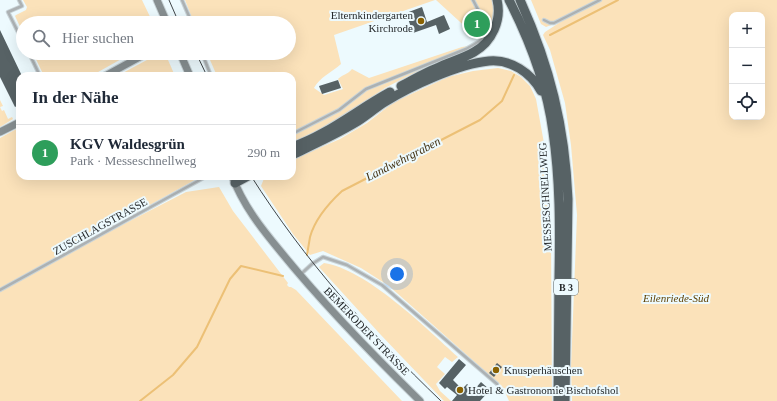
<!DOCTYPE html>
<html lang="de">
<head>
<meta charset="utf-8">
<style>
	:root { --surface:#fff; --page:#f2f2f3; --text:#1f2937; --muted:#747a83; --line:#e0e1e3; --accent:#8a6202 }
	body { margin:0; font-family:"Times New Roman",serif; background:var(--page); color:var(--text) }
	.controls { position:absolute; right:12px; top:12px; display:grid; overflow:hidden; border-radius:8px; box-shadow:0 4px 16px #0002 }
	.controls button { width:36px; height:36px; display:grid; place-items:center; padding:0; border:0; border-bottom:1px solid var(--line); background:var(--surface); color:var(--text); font:20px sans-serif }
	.you { position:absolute; left:397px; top:274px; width:14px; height:14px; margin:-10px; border:3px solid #fff; border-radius:50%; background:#1a73e8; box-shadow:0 0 0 6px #1a73e833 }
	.badge { display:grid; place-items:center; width:26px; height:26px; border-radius:50%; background:var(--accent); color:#fff; font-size:13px; font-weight:700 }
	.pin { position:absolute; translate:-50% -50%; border:2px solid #fff; box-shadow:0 1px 4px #0006 }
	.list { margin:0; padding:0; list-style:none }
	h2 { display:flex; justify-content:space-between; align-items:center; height:52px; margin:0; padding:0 16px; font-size:17px }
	h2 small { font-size:13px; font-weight:400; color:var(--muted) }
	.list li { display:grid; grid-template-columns:26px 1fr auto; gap:12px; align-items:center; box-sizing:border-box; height:56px; padding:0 16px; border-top:1px solid var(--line) }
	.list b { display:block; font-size:15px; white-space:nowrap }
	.list p { margin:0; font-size:13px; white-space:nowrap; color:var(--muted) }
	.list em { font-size:13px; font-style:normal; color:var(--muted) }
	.icon { flex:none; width:22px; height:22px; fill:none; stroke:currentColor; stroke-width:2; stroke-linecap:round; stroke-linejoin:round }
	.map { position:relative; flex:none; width:777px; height:401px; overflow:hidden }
	.search { position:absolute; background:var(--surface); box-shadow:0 4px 16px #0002; left:16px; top:16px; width:280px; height:44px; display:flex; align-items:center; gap:10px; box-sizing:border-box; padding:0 14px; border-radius:22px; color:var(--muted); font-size:15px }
	.panel { position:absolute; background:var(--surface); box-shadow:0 4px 16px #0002; left:16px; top:72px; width:280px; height:108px; border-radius:12px }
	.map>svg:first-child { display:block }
	.green { fill:#fbe2ba; fill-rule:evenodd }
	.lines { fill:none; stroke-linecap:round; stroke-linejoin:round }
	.stream { stroke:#ecc076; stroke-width:2 }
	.building { fill:#576265 }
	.lane-casing { stroke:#c9d4d8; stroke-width:4.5 }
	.secondary-casing { stroke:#c9d4d8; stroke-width:9 }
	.highway-casing { stroke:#c9d4d8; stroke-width:11 }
	.lane { stroke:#acb1b3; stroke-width:2.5 }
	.secondary { stroke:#878f91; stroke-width:7 }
	.highway { stroke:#576265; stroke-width:9 }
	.tram { stroke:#414649; stroke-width:1 }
	.poi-dot { fill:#8a6202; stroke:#edfafe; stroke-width:1.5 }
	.labels { text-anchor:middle; stroke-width:4; stroke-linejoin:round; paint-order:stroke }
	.shield { fill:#edfafe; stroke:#61686a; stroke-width:1 }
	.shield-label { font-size:10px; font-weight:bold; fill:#25292b }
	.poi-label { font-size:11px; fill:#25292b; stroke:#edfafe; text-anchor:start }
	.street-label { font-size:11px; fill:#25292b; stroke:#edfafe }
	.park-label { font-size:11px; font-style:italic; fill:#5f4204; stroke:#edfafe }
	.water-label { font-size:12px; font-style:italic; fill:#433111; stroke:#edfafe }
</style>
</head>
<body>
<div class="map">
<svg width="777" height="401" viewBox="0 0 777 401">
	<rect width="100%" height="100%" fill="#edfafe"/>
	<path class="green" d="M23,0H142L153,23H23V33L15,16L16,15L26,10L27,7Z
		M185,0H435L334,35L341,64C332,72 319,78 314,88L324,95L343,89L338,79C343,74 347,75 352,69L369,78L462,47L474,45L472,49L408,76L385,88L352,111L319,131L292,142V76H217L207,53H289V23H194Z
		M436,0H492C497,17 491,28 482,42Z
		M531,0H777V401H572L571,367L577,215L571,145L565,103L550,50L543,35L545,32L562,21L546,27L541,24ZM732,15H762V117H732Z
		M33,53H132L91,76H44Z
		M160,53H165L175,76H117Z
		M498,68L511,71L521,77L530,86L536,99L549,171L551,234L552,401H509L502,386L494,379L389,286L361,268L323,251L310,255L293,234L261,186L265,176H292V160L340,139L367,123L394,102L448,77L473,71Z
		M0,100L3,106L0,107L2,111L4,110L8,119L12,117L13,119L0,127Z
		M20,127V176H202L2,287L186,192L219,187L233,211L288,283L287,285L289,287H291L296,290L402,401H0V138Z
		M324,263C366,269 426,328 458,357L452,362L445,357L437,367L445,374L436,384L440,391L451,401H444L443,400L380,334L319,267Z"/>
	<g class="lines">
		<path class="stream" d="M550,35L618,0
			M307,255C308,249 309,243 310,237C315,219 329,203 342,191L480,120L502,101L514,75
			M140,401L173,375L197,347L230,279L241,266L283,276"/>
	</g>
	<path class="building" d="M422,7L427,22L444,15L450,29L439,34L436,25L413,33L406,13Z
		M0,30L22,76H20V104L15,107L0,77Z
		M338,80L341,88L322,94L319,86Z
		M459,359L466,365L453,380L462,389L467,384L474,390L481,382L490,390L480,401H452L457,395L447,387L445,389L439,383Z
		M497,363L502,367L494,377L489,373Z"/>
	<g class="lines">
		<g class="lane-casing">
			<path id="lane" d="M19,0L22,6L8,12L23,42
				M182,0L192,23
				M544,20L550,23H554L600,0
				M29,53L40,76
				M202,53L211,76
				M292,134L339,110L366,89L466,49L480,41L488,29L473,0
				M301,274L312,264L323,257L347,265L382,285L497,384
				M0,290L207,176"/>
		</g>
		<g class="secondary-casing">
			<path id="secondary" d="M157,0L167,23
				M180,53L190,76
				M105,76L147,53
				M0,132L20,122
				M232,176C243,205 261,228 281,252C324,305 371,353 420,401"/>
		</g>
		<g class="highway-casing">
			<path id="highway" d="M509,0C530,41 547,86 553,132C560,180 560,228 559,277C559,318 558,360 558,401
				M520,0C550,66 565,127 568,199L565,401
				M401,86C413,80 424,73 437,68C449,62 462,59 474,52C492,42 502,20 497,0
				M292,147C327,135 357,110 390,92
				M292,155C313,145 335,135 355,123C365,117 374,109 385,102C411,86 458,64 489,61C511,59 531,73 541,91
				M235,183L248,176"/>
		</g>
		<use href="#lane" class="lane"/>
		<use href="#secondary" class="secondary"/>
		<use href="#highway" class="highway"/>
		<path class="tram" d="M169,0L179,23
			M196,53L207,76
			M251,176C305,261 368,331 441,401"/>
	</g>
	<g class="poi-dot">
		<circle cx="421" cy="21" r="4"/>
		<circle cx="496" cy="370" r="4"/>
		<circle cx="460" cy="390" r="4"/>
	</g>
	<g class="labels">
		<rect class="shield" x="554" y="279" width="24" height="16" rx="3"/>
		<g class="shield-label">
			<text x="566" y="291">B 3</text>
		</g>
		<g class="poi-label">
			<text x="413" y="19" text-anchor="end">Elternkindergarten<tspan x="413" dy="13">Kirchrode</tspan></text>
			<text x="504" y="374">Knusperhäuschen</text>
			<text x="468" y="394">Hotel &amp; Gastronomie Bischofshol</text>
		</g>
		<g class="street-label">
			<text transform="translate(545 197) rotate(-93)" y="4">MESSESCHNELLWEG</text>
			<text transform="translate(100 226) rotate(-29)" y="4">ZUSCHLAGSTRASSE</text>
			<text transform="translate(367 331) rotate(46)" y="4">BEMERODER STRASSE</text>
		</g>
		<g class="park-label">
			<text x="676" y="302">Eilenriede-Süd</text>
		</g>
		<g class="water-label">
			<text transform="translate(403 159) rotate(-27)" y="4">Landwehrgraben</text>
		</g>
	</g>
</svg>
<div class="controls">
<button>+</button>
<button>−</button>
<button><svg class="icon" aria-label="locate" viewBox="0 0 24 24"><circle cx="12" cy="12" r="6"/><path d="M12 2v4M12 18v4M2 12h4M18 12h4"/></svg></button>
</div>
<div class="you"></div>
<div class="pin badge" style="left:477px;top:24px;background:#2e9e5b">1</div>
<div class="search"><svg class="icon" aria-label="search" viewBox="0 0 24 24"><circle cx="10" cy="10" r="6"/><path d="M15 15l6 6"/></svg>Hier suchen</div>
<section class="panel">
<h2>In der Nähe<small></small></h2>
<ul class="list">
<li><span class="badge" style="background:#2e9e5b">1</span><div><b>KGV Waldesgrün</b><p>Park · Messeschnellweg</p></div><em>290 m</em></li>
</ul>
</section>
</div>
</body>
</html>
